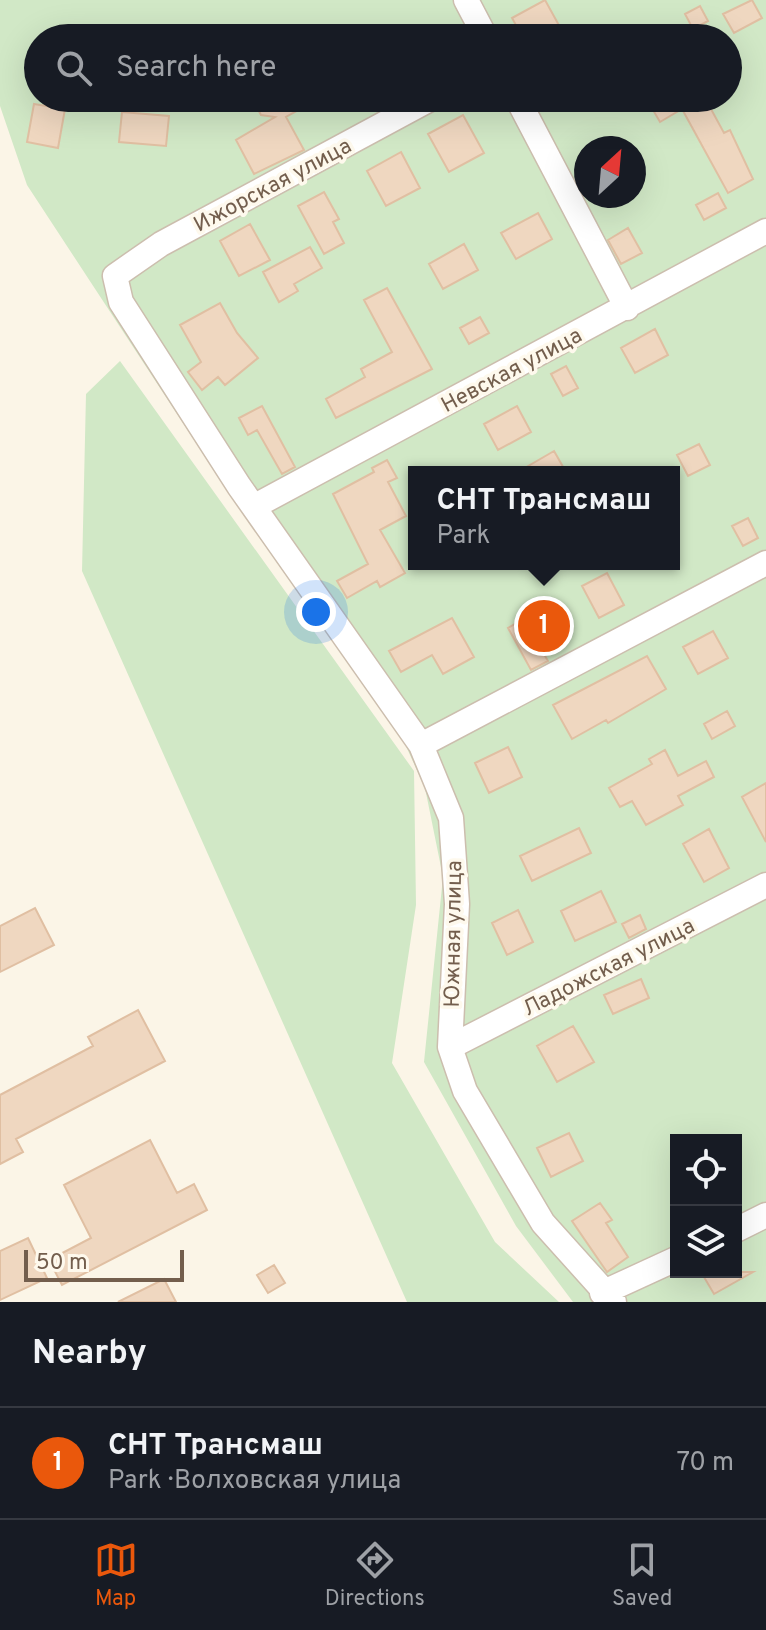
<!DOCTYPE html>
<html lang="en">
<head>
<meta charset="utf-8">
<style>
	:root { --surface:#171b24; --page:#20242c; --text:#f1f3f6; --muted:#9ea1a6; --line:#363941; --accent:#ea580c }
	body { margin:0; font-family:Overpass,sans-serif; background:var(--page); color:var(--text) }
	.controls { position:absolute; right:24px; bottom:24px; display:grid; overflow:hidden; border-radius:0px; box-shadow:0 8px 32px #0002 }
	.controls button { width:72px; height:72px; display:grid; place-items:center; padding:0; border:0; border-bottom:2px solid var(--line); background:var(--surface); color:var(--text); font:40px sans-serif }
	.compass { position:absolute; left:574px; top:136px; width:72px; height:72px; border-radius:50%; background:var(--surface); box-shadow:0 8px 32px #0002; rotate:26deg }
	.scale { position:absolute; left:24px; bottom:20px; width:160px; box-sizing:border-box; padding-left:8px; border:4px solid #735e4d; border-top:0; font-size:22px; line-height:28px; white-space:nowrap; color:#735e4d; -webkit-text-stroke:6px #fef9ed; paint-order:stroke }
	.you { position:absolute; left:316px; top:612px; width:28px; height:28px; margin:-20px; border:6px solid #fff; border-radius:50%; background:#1a73e8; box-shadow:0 0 0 12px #1a73e833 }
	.badge { display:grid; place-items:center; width:52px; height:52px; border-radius:50%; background:var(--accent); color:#fff; font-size:26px; font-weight:700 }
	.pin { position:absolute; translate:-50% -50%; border:4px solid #fff; box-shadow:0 2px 8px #0006 }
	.popup { position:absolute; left:408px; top:466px; width:272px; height:104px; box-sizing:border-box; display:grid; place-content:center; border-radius:0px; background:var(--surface); filter:drop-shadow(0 2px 6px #0005); font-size:26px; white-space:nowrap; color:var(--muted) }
	.popup b { font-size:30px; color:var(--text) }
	.popup::after { content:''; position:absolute; left:50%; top:100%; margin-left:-16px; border:16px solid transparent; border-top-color:var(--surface) }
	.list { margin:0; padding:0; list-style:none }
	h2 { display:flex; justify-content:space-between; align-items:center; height:104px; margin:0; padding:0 32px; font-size:34px }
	h2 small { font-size:26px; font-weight:400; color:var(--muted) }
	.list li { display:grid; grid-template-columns:52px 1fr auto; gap:24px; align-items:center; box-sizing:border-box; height:112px; padding:0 32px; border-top:2px solid var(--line) }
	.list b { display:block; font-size:30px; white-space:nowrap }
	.list p { margin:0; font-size:26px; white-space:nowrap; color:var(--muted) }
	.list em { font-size:26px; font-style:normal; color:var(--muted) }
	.icon { flex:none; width:44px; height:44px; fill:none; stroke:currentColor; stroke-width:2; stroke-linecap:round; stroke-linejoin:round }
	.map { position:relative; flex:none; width:766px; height:1302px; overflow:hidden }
	.search { position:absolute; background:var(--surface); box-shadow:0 8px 32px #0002; left:24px; right:24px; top:24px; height:88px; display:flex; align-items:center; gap:20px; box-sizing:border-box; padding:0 28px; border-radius:44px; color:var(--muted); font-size:30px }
	.sheet { height:216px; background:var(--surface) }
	nav { display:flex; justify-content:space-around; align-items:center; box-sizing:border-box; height:112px; border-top:2px solid var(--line); background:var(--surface); font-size:22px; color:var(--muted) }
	nav a { display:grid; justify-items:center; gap:4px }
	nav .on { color:var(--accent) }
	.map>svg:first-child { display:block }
	.green { fill:#d1e8c6; fill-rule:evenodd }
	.building { fill:#efd7c0; stroke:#e0bfa2; stroke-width:2 }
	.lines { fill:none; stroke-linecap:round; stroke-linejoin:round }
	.street-casing { stroke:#ccbeae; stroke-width:27 }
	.street { stroke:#fff; stroke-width:24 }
	.labels { text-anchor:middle; stroke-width:7; stroke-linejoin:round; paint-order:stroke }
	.street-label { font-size:22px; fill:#735e4d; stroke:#fef9ed }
</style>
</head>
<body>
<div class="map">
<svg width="766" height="1302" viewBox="0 0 766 1302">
	<rect width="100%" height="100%" fill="#fbf5e7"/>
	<path class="green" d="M0,0H766V1302H573L516,1226L424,1062L443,877L425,788L405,744L238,507L27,185L0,106ZM38,38H728V98H38ZM586,148H634V196H586ZM414,472H674V564H414ZM676,1140H736V1272H676Z
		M120,361L414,771L416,905L392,1063L495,1242L559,1302H407L82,571L86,394Z"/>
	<path class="building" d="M545,0L566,38H523L512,18Z
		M752,0L762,18L734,33L723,14Z
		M700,6L708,21L693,29L685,14Z
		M252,98H320L286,117L304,150L254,174L236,140L275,117L261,115Z
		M646,98H705L724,133L730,130L753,179L728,193L682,109L660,122Z
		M34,104L65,109L58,148L27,142Z
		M122,112L169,116L166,146L119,142Z
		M463,115L484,153L449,172L428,134Z
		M401,152L420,188L386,206L367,171Z
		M324,192L339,219L333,222L344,243L324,254L298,206Z
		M718,193L726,208L704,220L696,205Z
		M538,213L552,239L516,259L501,233Z
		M250,224L270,260L239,276L220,241Z
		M628,228L642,253L621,264L608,240Z
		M464,244L478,270L443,289L429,264Z
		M310,247L322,268L294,284L298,291L279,302L263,272Z
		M387,288L432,369L336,418L326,399L365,377L361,369L392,352L364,300Z
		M220,303L237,333L258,358L225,385L218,377L202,390L188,372L201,362L180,325Z
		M480,317L489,333L469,344L460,328Z
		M655,329L668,355L635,373L621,348Z
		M566,366L578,388L563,396L551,374Z
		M262,406L295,467L282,474L257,430L248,435L239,418Z
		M517,406L531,432L498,450L484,424Z
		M699,444L710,465L688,476L677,455Z
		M554,451L566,472H518Z
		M387,460L397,478L388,482L406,516L380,530L405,573L380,587L377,581L347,598L337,581L368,564L333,494L374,472L372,468Z
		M748,518L758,538L743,546L732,526Z
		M607,573L624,605L599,618L582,586Z
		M540,610L553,635L538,644L548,661L531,670L508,628Z
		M452,618L474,657L443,674L432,655L401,672L389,651Z
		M713,631L728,658L698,674L683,647Z
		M647,656L666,689L608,723L606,720L572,739L553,705Z
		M727,711L735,726L712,739L704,724Z
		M508,747L522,777L489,793L475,763Z
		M665,750L678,776L706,761L714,777L678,796L683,805L646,825L632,801L620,807L609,788L652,764L649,759Z
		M766,783V842L742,797Z
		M579,828L591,853L532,881L520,856Z
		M709,829L729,868L704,882L683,844Z
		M601,891L616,922L575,941L561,911Z
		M35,908L54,945L0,972V926Z
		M518,910L533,942L507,955L492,923Z
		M640,915L646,929L629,938L622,924Z
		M641,979L649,998L613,1014L604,995Z
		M138,1010L165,1061L16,1139L23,1152L0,1164V1095L93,1046L88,1037Z
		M573,1026L594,1062L557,1082L537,1046Z
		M569,1133L583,1161L551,1177L537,1148Z
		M150,1140L177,1193L194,1184L207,1210L62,1285L49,1260L91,1238L64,1185Z
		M600,1203L612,1220L606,1223L628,1257L607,1272L572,1221Z
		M28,1238L47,1278L0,1300V1251Z
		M274,1265L285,1283L268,1293L257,1275Z
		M701,1272H753L714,1294Z
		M164,1279L176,1302H118Z"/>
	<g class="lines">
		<g class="street-casing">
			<path id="street" d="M466,0L486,38
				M432,98L161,244L115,276L121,302L239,486L421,745L451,818L457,904L450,1047L465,1091L543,1223L614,1302
				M517,98L627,308
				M255,506L766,231
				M421,745L766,563
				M450,1047L766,885
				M736,1230L766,1215
				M602,1293L676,1259"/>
		</g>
		<use href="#street" class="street"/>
	</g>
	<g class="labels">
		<g class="street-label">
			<text transform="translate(272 184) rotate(-28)" y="8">Ижорская улица</text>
			<text transform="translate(511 369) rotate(-28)" y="8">Невская улица</text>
			<text transform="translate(452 934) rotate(-89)" y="8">Южная улица</text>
			<text transform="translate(608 966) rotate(-27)" y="8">Ладожская улица</text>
		</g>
	</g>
</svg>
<div class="controls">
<button><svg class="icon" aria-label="locate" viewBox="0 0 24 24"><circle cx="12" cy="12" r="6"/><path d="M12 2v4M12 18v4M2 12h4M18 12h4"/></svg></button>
<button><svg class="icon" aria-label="layers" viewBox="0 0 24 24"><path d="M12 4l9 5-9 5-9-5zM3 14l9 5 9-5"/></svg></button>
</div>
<svg class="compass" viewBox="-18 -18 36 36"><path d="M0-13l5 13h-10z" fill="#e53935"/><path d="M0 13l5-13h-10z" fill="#9ea1a6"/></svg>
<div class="scale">50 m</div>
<div class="you"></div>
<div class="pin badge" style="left:544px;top:626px">1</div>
<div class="popup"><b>СНТ Трансмаш</b>Park</div>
<div class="search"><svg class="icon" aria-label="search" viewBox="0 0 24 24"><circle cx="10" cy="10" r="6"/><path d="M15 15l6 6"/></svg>Search here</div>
</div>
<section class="sheet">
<h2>Nearby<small></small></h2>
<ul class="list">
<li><span class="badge">1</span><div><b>СНТ Трансмаш</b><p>Park · Волховская улица</p></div><em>70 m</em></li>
</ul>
</section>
<nav>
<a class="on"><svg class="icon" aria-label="map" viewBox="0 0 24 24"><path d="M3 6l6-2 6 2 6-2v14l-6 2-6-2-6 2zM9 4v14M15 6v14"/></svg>Map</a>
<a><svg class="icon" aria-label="directions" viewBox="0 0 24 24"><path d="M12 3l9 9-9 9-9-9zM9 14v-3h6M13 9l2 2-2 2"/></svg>Directions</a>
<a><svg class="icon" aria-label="saved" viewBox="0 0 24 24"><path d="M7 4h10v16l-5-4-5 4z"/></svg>Saved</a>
</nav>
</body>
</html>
